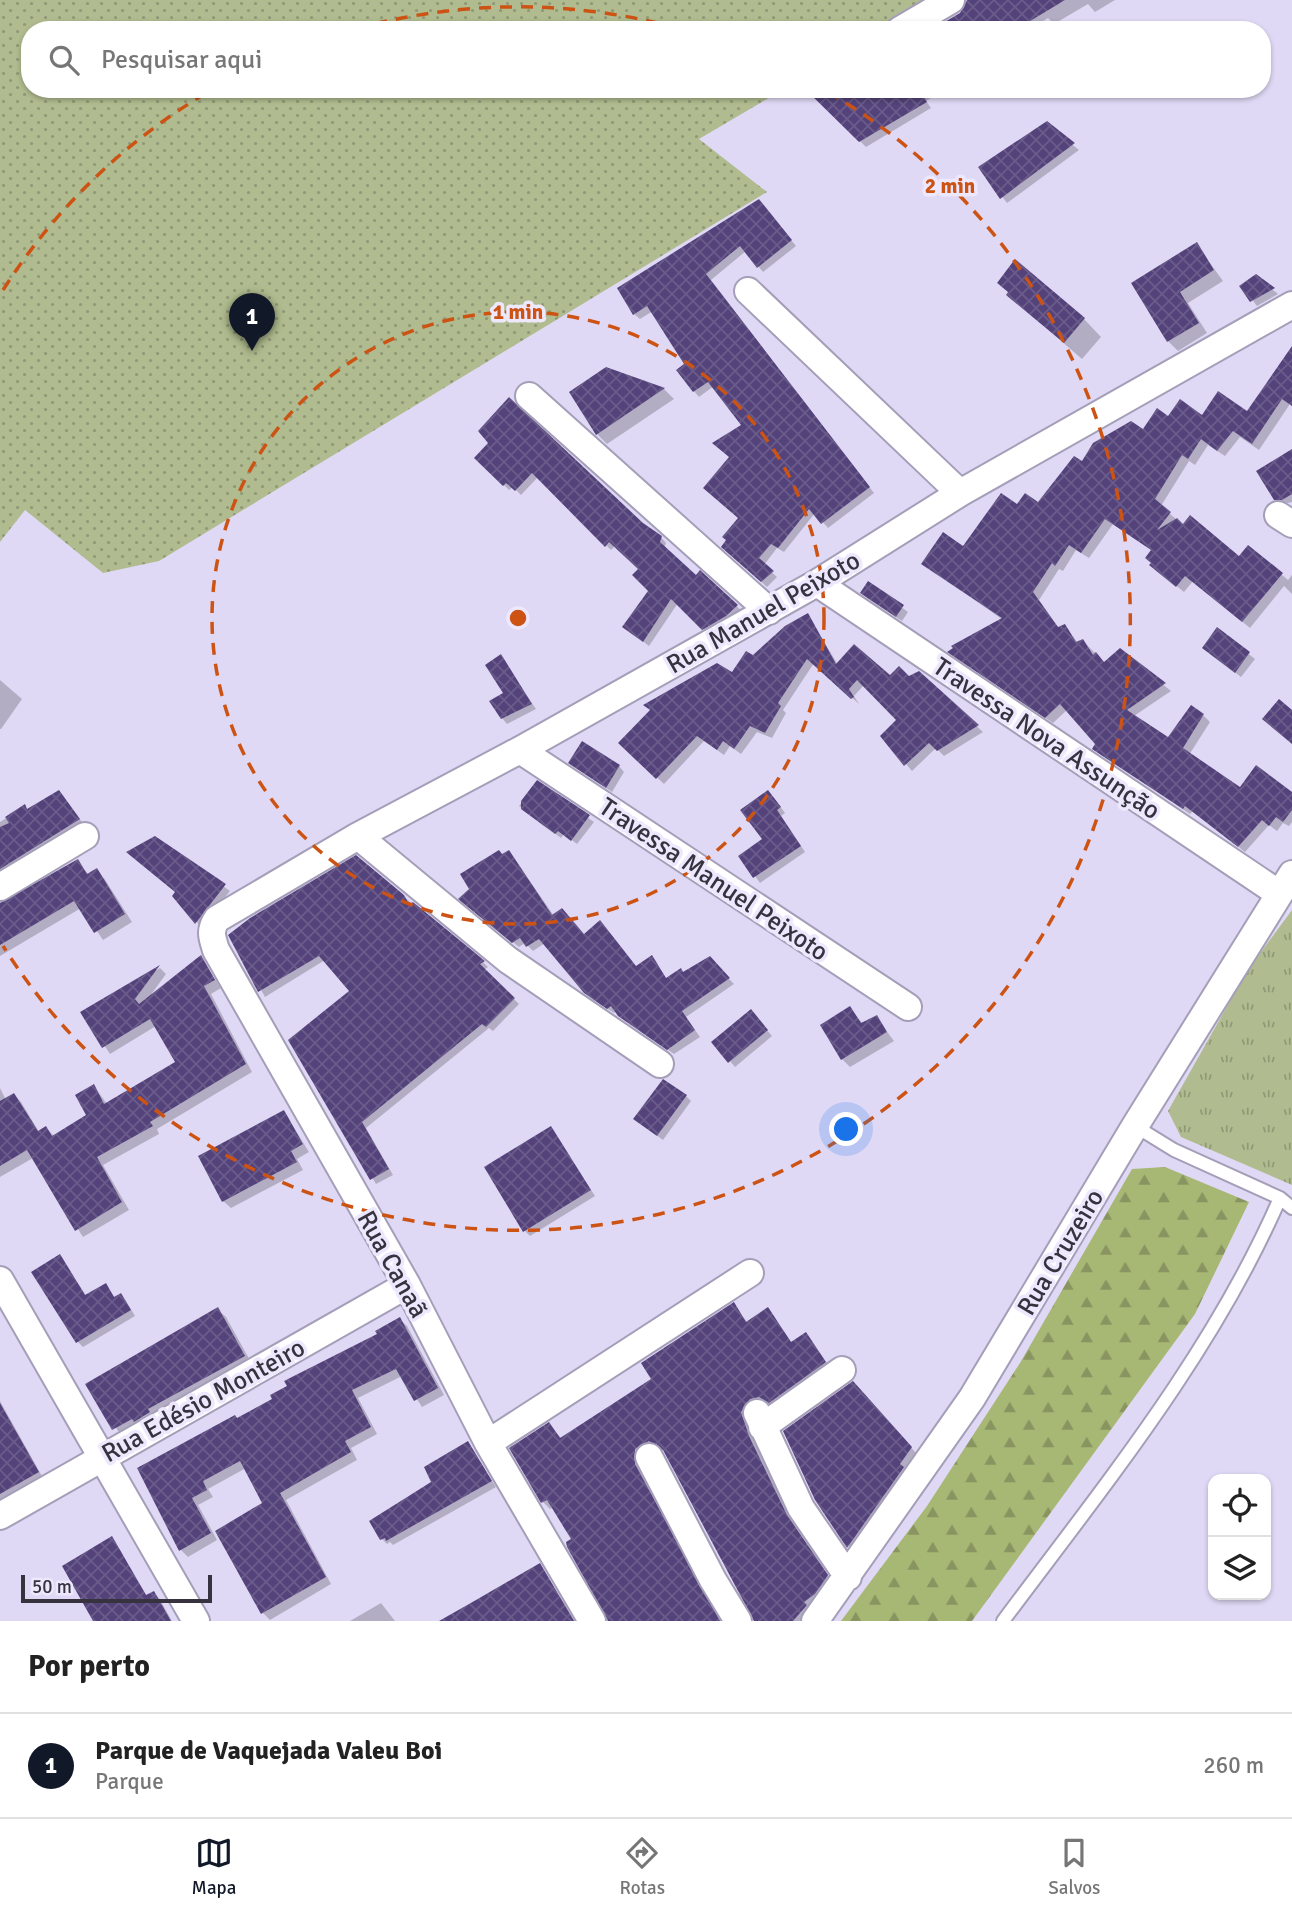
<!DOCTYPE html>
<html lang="pt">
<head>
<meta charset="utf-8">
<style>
	:root { --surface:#fff; --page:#f6f6f6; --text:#222; --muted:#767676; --line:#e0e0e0; --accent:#111827 }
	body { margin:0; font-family:Signika,sans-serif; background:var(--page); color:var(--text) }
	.controls { position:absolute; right:21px; bottom:21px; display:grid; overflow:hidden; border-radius:14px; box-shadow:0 2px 5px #0004 }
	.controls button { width:63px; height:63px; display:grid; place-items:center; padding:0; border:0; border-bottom:2px solid var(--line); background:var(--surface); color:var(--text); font:35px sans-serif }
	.scale { position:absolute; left:21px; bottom:18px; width:191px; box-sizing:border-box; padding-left:7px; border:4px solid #36333e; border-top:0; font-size:19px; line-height:24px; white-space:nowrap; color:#36333e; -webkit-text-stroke:5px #ede8fe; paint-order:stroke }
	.you { position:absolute; left:847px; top:1130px; width:24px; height:24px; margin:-18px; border:5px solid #fff; border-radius:50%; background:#1a73e8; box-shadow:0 0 0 10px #1a73e833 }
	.badge { display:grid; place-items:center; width:46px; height:46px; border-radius:50%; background:var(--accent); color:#fff; font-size:23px; font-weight:700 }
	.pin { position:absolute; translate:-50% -58px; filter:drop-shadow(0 2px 4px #0008) }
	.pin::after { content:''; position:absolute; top:37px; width:24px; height:21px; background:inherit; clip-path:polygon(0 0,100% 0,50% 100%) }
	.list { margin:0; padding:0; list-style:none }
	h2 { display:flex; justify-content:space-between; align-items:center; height:91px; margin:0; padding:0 28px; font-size:30px }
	h2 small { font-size:23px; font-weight:400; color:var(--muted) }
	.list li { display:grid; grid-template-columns:46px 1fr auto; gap:21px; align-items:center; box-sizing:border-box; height:105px; padding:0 28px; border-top:2px solid var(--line) }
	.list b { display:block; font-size:26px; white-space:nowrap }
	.list p { margin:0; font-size:23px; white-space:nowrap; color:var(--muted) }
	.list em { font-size:23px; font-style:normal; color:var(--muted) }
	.icon { flex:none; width:38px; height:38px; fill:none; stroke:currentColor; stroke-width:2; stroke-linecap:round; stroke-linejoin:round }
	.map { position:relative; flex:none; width:1292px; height:1621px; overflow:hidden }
	.search { position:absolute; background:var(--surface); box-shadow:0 2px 5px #0004; left:21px; right:21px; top:21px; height:77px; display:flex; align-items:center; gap:18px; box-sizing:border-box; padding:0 24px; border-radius:28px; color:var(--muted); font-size:26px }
	.sheet { height:196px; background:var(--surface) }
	nav { display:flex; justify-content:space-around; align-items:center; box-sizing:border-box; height:98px; border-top:2px solid var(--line); background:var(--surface); font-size:19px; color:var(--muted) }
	nav a { display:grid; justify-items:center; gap:4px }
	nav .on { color:var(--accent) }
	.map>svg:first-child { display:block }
	.grass { fill:url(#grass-tufts) }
	.forest { fill:url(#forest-firs) }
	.park { fill:url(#park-dots) }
	.shadow { fill:#0003 }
	.building { fill:url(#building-cross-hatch) }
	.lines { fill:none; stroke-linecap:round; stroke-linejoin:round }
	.service-casing { stroke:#a59eb8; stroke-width:16 }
	.minor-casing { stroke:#a59eb8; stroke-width:30 }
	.service { stroke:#fff; stroke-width:12 }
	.minor { stroke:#fff; stroke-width:26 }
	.ring { fill:none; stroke:#cd5314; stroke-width:3.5; stroke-dasharray:12 9 }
	.labels { text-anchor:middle; stroke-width:7; stroke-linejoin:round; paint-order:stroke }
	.street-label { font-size:26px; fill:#36333e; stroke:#ede8fe }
	.centre { fill:#cd5314; stroke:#ede8fe; stroke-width:3.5 }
	.ring-label { font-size:21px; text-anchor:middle; font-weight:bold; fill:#cd5314; stroke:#ede8fe; stroke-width:7; stroke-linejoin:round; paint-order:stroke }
</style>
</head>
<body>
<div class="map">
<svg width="1292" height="1621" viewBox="0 0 1292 1621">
	<defs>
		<pattern id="grass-tufts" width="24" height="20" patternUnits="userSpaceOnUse" patternTransform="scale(1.75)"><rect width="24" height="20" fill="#b0bc8f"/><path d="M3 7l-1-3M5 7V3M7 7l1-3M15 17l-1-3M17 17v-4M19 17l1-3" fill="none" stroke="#909976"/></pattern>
		<pattern id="forest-firs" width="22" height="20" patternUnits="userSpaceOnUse" patternTransform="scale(1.75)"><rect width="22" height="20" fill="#a7b774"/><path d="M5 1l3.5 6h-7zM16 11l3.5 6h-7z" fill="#899561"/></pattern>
		<pattern id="park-dots" width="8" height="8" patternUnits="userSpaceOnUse" patternTransform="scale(1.75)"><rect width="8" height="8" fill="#b0bc8f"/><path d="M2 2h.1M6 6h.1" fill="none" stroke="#909976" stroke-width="1.8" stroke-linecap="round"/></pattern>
		<pattern id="building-cross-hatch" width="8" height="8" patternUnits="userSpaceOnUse" patternTransform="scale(1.75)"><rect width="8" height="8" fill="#54437b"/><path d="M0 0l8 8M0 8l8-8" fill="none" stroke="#6a5c8a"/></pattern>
	</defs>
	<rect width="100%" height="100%" fill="#e0d9f5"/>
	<path class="grass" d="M1292,910V1185L1181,1137L1168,1111L1247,971Z"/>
	<path class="forest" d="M1165,1167L1249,1202L1195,1314L972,1621H841L927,1506L1020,1363L1132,1169Z"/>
	<path class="park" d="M0,0H937L886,30H30V89H784L699,139L767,192L159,561L103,573L25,510L0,542Z"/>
	<path class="shadow" d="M968,0H1115L1095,12L1088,4L1054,24L1048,18L1029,30H935L960,15Z
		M946,89L926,101L931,108L866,147L808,90Z
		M1047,124L1079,150L1007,203L980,168Z
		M764,207L796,246L763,272L746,251L711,280L874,493L828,528L815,513L784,552L777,548L764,565L777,577L767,587L723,547L740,518L731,457L744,425L714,386L699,397L694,391L687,364L653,311L640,319L634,314Z
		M1197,245L1223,281L1188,303L1207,333L1178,351L1168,341L1133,284Z
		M1256,276L1278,294L1257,306L1242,286Z
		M1008,295L1084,319L1101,337L1082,359Z
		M1292,357V406L1290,404L1259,450L1240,437L1225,456L1208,445L1195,465L1189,461L1161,506L1184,526L1239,558L1281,574L1288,580L1292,575V594L1284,586L1250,628L1193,581L1184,592L1158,571L1153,551L1113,524L1089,558L1076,550L1063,571L1059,569L1039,600L1059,629L1065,626L1078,643L1083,641L1105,663L1120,650L1171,691L1134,716L1168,740L1203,715L1210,722L1189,755L1240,790L1292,794V822L1289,826L1283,823L1277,831L1269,825L1245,852L1193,811L1190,814L1101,755L1094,749L1098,744L1067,710L1053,723L956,658L1003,620L924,564L964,548L1018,506L1038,504L1082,464L1168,418L1248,414Z
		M606,369L664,389L674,399L607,444L597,434Z
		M490,443L642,524L661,537L666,543L664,549L696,578L700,573L742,611L709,634L678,603L649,646L624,627L650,591L640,569L615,546L611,550L538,477L521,495L513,487L509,490L476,458Z
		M1292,451V502L1281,505L1275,499Z
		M868,583L908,612L902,621L867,598Z
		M808,615L838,665L890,678L909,679L919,673L983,732L944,756L936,748L912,771L882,736L898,720L864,685L854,696L859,704L814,663L783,710L786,713L772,738L757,732L741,754L730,746L724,755L704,741L664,784L620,743L733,675Z
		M1218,630L1255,659L1241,677L1209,653Z
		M501,657L536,709L507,724L502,718L505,694Z
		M0,680L22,699L1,729H0Z
		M619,766L624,772L612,792L576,768Z
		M537,782L594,822L577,844L564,834L561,838L519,806Z
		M58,792L86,827L0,880V822L24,807L28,810Z
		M773,797L785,813L781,816L805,852L760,883L741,856L765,840Z
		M155,838L230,891L201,927L174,896L177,892Z
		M503,856L514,858L554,916L637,967L651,957L667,980L709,959L734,984L686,1017L700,1037L674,1054L626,1021L617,1011L614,1013L592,999L545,943L533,951L525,943L519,947L466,904Z
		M77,861L89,875L96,871L104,878L132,922L103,940L81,908L0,956V903H8Z
		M403,896L483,962L488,967L484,970L519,1004L493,1031L489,1028L366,1128L393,1175L376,1184L291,1041L352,991L325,960L265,997L230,935Z
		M201,958L221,988L211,994L252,1072L157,1129L159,1134L103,1165L129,1210L83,1237L33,1158L0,1177V1088L6,1100L14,1095L21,1102L39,1132L46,1128L54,1136L88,1116L94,1086L107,1104L177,1062L156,1026L110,1054L83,1013L160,968L166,974L150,996Z
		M850,1008L863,1024L876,1017L894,1041L850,1067L842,1059Z
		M756,1017L772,1036L735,1067L714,1042Z
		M686,1096L691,1101L663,1140L641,1124Z
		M284,1112L309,1152L297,1159L303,1170L231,1208L223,1201Z
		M551,1128L595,1196L530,1236L525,1231Z
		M60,1256L87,1297L105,1285L116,1299L121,1296L126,1301L135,1316L83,1347L77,1341Z
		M734,1305L748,1323L768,1309L792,1343L805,1334L832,1370L777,1409L768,1404L757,1406L748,1421L756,1445L794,1524L834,1584L809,1621H754L753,1612L667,1453L659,1448L649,1450L640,1464L642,1473L722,1621H608V1613L574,1540L554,1507L550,1509L543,1502L549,1424L562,1439L654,1380Z
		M217,1309L226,1317L252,1364L122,1437L88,1385Z
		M399,1319L407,1326L444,1395L422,1407L402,1376L358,1398L377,1434L351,1448L357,1460L286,1500L331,1584L270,1620L263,1613L265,1504L246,1468L208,1489L213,1497L198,1505L217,1540L188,1557L181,1550L140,1469L238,1420L379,1335Z
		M852,1383L917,1454L905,1470L908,1473L853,1552L816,1499Z
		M0,1401L43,1478L0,1502Z
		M468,1443L496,1487L393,1545L390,1542L387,1544L382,1539Z
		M112,1539L147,1596L153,1593L159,1598L172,1621H96Z
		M540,1565L575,1621H443Z
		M381,1603L395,1621H350Z"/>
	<path class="building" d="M967,0H1065L1015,30H931L960,13Z
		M805,89H919L927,102L859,142Z
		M1047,121L1075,143L1000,199L978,167Z
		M759,199L792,240L757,268L740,246L706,274L870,487L821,524L809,509L778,548L771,544L759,558L774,571L761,582L721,547L726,540L722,537L738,518L703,488L729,457L712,443L741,425L708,382L693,392L676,370L684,364L647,306L633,315L617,288Z
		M1197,242L1214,270L1180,292L1199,323L1167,342L1131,283Z
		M1015,259L1085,318L1064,343L1006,295L1008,292L997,283Z
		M1256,274L1275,288L1250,302L1239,286Z
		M1292,346V406L1282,399L1252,444L1233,431L1217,451L1201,439L1188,459L1182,455L1155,499L1171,512L1157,530L1177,518L1183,524L1190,515L1239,556L1248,545L1283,573L1242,622L1185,576L1176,587L1149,565L1151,563L1145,558L1151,550L1105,519L1081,553L1069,545L1055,566L1052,563L1033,592L1058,627L1065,624L1076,642L1083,639L1093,655L1096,652L1104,662L1120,648L1166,683L1127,710L1168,737L1191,705L1204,714L1183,748L1240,787L1256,765L1292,792V810L1283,822L1276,817L1269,826L1262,820L1238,847L1185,806L1183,809L1092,749L1095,744L1060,704L1045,718L947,652L953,648L951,646L1002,618L921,564L943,532L963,546L1001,493L1017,504L1025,493L1038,502L1074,456L1082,461L1093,443L1131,421L1143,429L1157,408L1168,416L1180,399L1202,415L1218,391L1247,411Z
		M606,367L665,388L596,435L569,392Z
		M509,397L643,523L662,536L660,542L696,575L700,570L738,605L726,616L702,630L671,599L643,642L622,627L648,591L632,575L638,569L609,542L605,547L532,473L515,491L506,483L503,486L474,458L488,443L478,431Z
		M1292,449V494L1282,500H1274L1256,471Z
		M868,581L904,605L896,617L860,593Z
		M808,613L836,664L854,644L890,675L899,666L909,676L919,671L979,725L937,751L929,743L904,766L880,736L896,720L857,680L849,689L854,697L851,699L807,659L778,703L781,706L765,733L750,726L734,749L723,741L717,750L697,736L656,779L618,743L650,710L643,705L717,663L732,672L746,651L753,655L785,626Z
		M1217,627L1250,652L1235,673L1202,648Z
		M501,654L532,704L501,719L489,701L503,693L485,665Z
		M1279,699L1292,710V744L1262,719Z
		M582,741L620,765L606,788L568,763Z
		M537,780L590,815L571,841L558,831L555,834L521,809V801Z
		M59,790L80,819L0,869V827L9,823L5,817L25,804L27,809Z
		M768,790L781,807L777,810L801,846L753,878L738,856L762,839L740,810Z
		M155,836L226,884L195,924L172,896L175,892L126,852Z
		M499,850L502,854L509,850L552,915L562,908L584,934L600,920L636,966L652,955L666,978L681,968L683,972L710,956L730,978L682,1011L695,1030L667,1050L618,1016L611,1006L607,1009L584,993L539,939L526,947L520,938L512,943L458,899L469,889L460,874Z
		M356,855L404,895L409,904L413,902L485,961L480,964L515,998L486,1027L482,1024L362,1122L389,1169L370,1180L288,1040L349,991L319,956L258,992L228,935L250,918Z
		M78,859L87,874L97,868L125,914L94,933L74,901L0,945V903Z
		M201,955L215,980L204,986L246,1064L150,1122L153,1126L97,1157L122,1202L75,1231L27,1150L0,1166V1101L14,1093L38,1131L46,1126L52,1136L86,1115L75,1095L94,1084L104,1104L175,1062L150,1019L102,1048L80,1012L160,965L135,999L139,1004Z
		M850,1006L861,1023L877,1015L887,1032L841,1060L820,1025Z
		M751,1009L768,1030L728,1063L711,1042Z
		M663,1079L687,1095L657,1136L633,1119Z
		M284,1110L303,1144L291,1151L297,1162L222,1202L198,1156Z
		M551,1126L591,1190L523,1232L484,1167Z
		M60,1254L85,1295L106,1283L114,1297L121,1293L131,1310L76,1343L31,1272Z
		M734,1302L746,1322L768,1307L791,1342L806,1332L826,1362L769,1403L759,1397L750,1399L741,1412L749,1436L787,1515L828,1575L815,1594L804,1602L807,1605L793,1621H754L663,1450L649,1441L635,1449V1464L720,1621H608L567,1547L566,1542L571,1539L547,1500L541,1503L509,1448L549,1422L560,1438L651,1379L641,1363Z
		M218,1307L245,1356L148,1409L150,1412L134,1422L132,1419L112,1430L85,1384Z
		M400,1317L438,1388L414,1401L396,1369L352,1390L371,1427L345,1441L351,1452L280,1493L326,1577L261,1614L215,1531L262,1503L240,1461L203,1481L207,1490L192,1498L211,1533L179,1551L137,1468L235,1415L237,1418L272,1399L270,1395L287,1386L284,1381L377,1334L375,1331Z
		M853,1381L912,1447L900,1464L904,1467L847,1548L815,1500L783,1431Z
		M0,1403L39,1472L0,1494Z
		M468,1441L492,1481L386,1541L385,1538L380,1540L369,1521L431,1482L424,1467Z
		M112,1536L146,1595L154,1591L171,1621H93L62,1566Z
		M540,1563L574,1621H439L476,1600Z"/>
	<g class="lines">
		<g class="service-casing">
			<path id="service" d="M1135,1126L1174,1150L1280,1198L1292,1208
				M1003,1621C1103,1487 1213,1353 1280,1198"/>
		</g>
		<g class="minor-casing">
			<path id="minor" d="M900,30L951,0
				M748,291L960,493
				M529,396L769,611
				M1278,515L1292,524
				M817,583L1278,893
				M520,750L908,1007
				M358,836L508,960L660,1064
				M0,887L85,836
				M0,1280L196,1621
				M757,1413L801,1508L848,1577
				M762,1427L842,1370
				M488,1443L750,1273
				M649,1457L713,1580L738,1621
				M0,1516L407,1285
				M592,1621L488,1443L407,1285L216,950C212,937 209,931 217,919L358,836L520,750L817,583L960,493L1292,305
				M815,1621L972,1398L1135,1126L1292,874"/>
		</g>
		<use href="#service" class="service"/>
		<use href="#minor" class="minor"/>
	</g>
	<g class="ring">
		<circle cx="518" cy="618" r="306"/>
		<path d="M3 290A611 611 0 0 1 208 92M355 29A611 611 0 0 1 681 29M828 92A611 611 0 1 1 3 946"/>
	</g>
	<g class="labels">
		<g class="street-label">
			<text transform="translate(763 612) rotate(-30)" y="9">Rua Manuel Peixoto</text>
			<text transform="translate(1047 738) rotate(34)" y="9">Travessa Nova Assunção</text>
			<text transform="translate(714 879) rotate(34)" y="9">Travessa Manuel Peixoto</text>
			<text transform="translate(1060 1252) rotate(-59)" y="9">Rua Cruzeiro</text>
			<text transform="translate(393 1264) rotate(61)" y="9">Rua Canaã</text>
			<text transform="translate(203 1400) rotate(-29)" y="9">Rua Edésio Monteiro</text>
		</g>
	</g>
	<circle cx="518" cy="618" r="10" class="centre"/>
	<g class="ring-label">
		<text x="950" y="193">2 min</text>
		<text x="518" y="319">1 min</text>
	</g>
</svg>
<div class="controls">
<button><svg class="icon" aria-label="locate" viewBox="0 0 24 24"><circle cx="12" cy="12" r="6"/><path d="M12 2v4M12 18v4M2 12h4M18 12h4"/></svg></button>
<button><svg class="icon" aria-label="layers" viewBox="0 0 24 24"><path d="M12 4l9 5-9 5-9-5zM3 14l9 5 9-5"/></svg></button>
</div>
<div class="scale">50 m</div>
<div class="you"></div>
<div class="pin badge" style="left:252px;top:351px">1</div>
<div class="search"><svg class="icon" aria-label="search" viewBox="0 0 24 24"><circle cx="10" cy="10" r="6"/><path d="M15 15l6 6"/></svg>Pesquisar aqui</div>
</div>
<section class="sheet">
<h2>Por perto<small></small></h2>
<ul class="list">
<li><span class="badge">1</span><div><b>Parque de Vaquejada Valeu Boi</b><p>Parque</p></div><em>260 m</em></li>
</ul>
</section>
<nav>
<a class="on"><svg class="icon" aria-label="map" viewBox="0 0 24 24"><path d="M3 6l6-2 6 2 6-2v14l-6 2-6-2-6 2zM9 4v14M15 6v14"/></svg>Mapa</a>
<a><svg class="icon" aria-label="directions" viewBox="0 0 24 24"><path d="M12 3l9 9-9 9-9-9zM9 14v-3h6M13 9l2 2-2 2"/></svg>Rotas</a>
<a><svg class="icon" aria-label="saved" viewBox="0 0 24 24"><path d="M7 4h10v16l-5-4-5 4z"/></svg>Salvos</a>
</nav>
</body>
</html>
